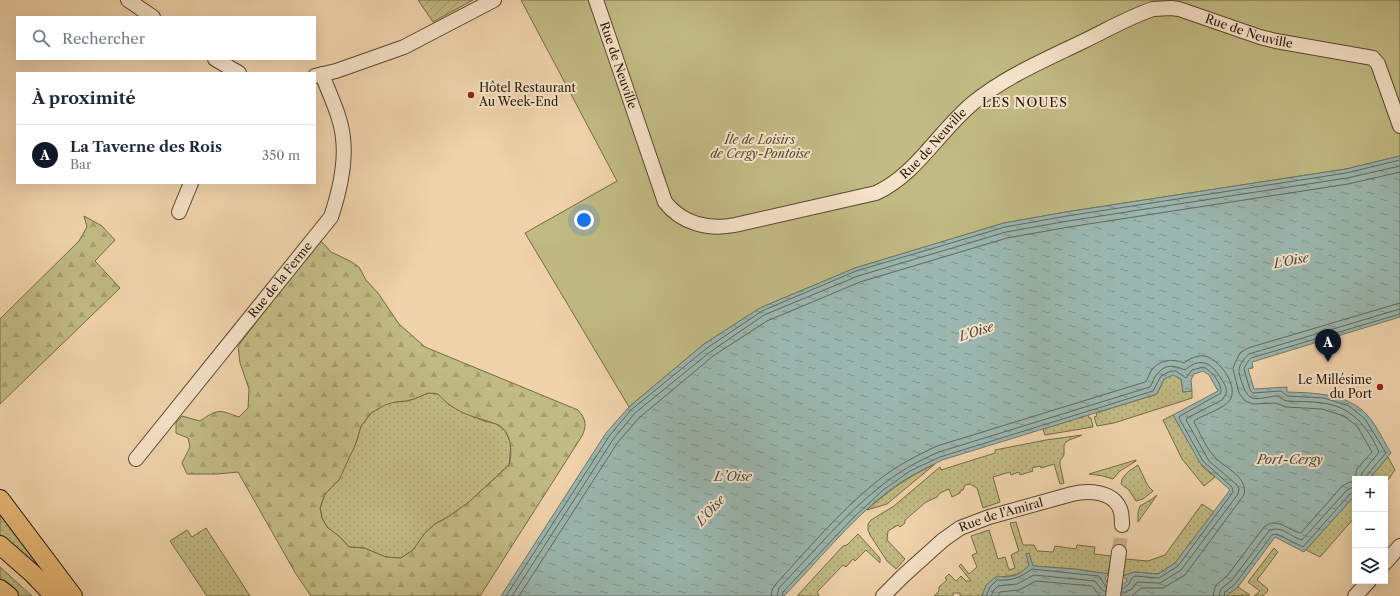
<!DOCTYPE html>
<html lang="fr">
<head>
<meta charset="utf-8">
<style>
	:root { --surface:#fff; --page:#f2f2f3; --text:#1f2937; --muted:#747a83; --line:#e0e1e3; --accent:#111827 }
	body { margin:0; font-family:"Libre Caslon Text",serif; background:var(--page); color:var(--text) }
	.controls { position:absolute; right:12px; bottom:12px; display:grid; overflow:hidden; border-radius:0px; box-shadow:0 4px 16px #0002 }
	.controls button { width:36px; height:36px; display:grid; place-items:center; padding:0; border:0; border-bottom:1px solid var(--line); background:var(--surface); color:var(--text); font:20px sans-serif }
	.you { position:absolute; left:584px; top:220px; width:14px; height:14px; margin:-10px; border:3px solid #fff; border-radius:50%; background:#1a73e8; box-shadow:0 0 0 6px #1a73e833 }
	.badge { display:grid; place-items:center; width:26px; height:26px; border-radius:50%; background:var(--accent); color:#fff; font-size:13px; font-weight:700 }
	.pin { position:absolute; translate:-50% -33px; filter:drop-shadow(0 1px 2px #0008) }
	.pin::after { content:''; position:absolute; top:21px; width:14px; height:12px; background:inherit; clip-path:polygon(0 0,100% 0,50% 100%) }
	.list { margin:0; padding:0; list-style:none }
	h2 { display:flex; justify-content:space-between; align-items:center; height:52px; margin:0; padding:0 16px; font-size:17px }
	h2 small { font-size:13px; font-weight:400; color:var(--muted) }
	.list li { display:grid; grid-template-columns:26px 1fr auto; gap:12px; align-items:center; box-sizing:border-box; height:60px; padding:0 16px; border-top:1px solid var(--line) }
	.list b { display:block; font-size:15px; white-space:nowrap }
	.list p { margin:0; font-size:13px; white-space:nowrap; color:var(--muted) }
	.list em { font-size:13px; font-style:normal; color:var(--muted) }
	.icon { flex:none; width:22px; height:22px; fill:none; stroke:currentColor; stroke-width:2; stroke-linecap:round; stroke-linejoin:round }
	.map { position:relative; flex:none; width:1400px; height:596px; overflow:hidden }
	.search { position:absolute; background:var(--surface); box-shadow:0 4px 16px #0002; left:16px; top:16px; width:300px; height:44px; display:flex; align-items:center; gap:10px; box-sizing:border-box; padding:0 14px; border-radius:0px; color:var(--muted); font-size:15px }
	.panel { position:absolute; background:var(--surface); box-shadow:0 4px 16px #0002; left:16px; top:72px; width:300px; height:112px; border-radius:0px }
	.map>svg:first-child { display:block }
	.grass { fill:url(#grass-dots); stroke:#746a45 }
	.forest { fill:url(#forest-firs); stroke:#746a45; fill-rule:evenodd }
	.park { fill:#c1ba83; stroke:#746a45 }
	.garden { fill:url(#garden-furrows); stroke:#746a45 }
	.water { fill:url(#water-ripples); stroke:#6d786c }
	.lines { fill:none; stroke-linecap:round; stroke-linejoin:round }
	.shore { stroke:#61685c; stroke-width:1 }
	.minor-tunnel { stroke:#c8ae8a; stroke-width:14; stroke-dasharray:14 7; stroke-linecap:butt }
	.minor-casing { stroke:#594830; stroke-width:16 }
	.major-casing { stroke:#271907; stroke-width:20 }
	.minor { stroke:#f5e2c8; stroke-width:14 }
	.major { stroke:#e8ba76; stroke-width:18 }
	.poi-dot { fill:#8f2418; stroke:#f5e2c8; stroke-width:1.5 }
	.labels { text-anchor:middle; stroke-width:4; stroke-linejoin:round; paint-order:stroke }
	.street-label { font-size:12px; fill:#271907; stroke:#f5e2c8 }
	.poi-label { font-size:12px; fill:#271907; stroke:#f5e2c8; text-anchor:start }
	.park-label { font-size:12px; font-style:italic; fill:#55492c; stroke:#f5e2c8 }
	.neighbourhood-label { font-size:13px; letter-spacing:1px; fill:#271907; stroke:#f5e2c8 }
	.water-label { font-size:13px; font-style:italic; fill:#4a483a; stroke:#f5e2c8 }
</style>
</head>
<body>
<div class="map">
<svg width="1400" height="596" viewBox="0 0 1400 596">
	<defs>
		<pattern id="grass-dots" width="8" height="8" patternUnits="userSpaceOnUse"><rect width="8" height="8" fill="#c1ba83"/><path d="M2 2h.1M6 6h.1" fill="none" stroke="#a69f70" stroke-width="1.8" stroke-linecap="round"/></pattern>
		<pattern id="forest-firs" width="22" height="20" patternUnits="userSpaceOnUse"><rect width="22" height="20" fill="#c1ba83"/><path d="M5 1l3.5 6h-7zM16 11l3.5 6h-7z" fill="#a69f70"/></pattern>
		<pattern id="garden-furrows" width="10" height="10" patternUnits="userSpaceOnUse"><rect width="10" height="10" fill="#c1ba83"/><path d="M-1 1l2-2M0 10L10 0M9 11l2-2" fill="none" stroke="#a69f70"/></pattern>
		<pattern id="water-ripples" width="26" height="14" patternUnits="userSpaceOnUse"><rect width="26" height="14" fill="#9bb7b0"/><path d="M2 4q2-2 4 0t4 0M15 11q2-2 4 0t4 0" fill="none" stroke="#7e948d"/></pattern>
	</defs>
	<rect width="100%" height="100%" fill="#f0d3ab"/>
	<filter id="stains"><feTurbulence type="fractalNoise" baseFrequency=".005" numOctaves="4"/><feColorMatrix values="0 0 0 0 .2 0 0 0 0 .09 0 0 0 0 .02 0 0 0 .5 -.17"/></filter>
	<radialGradient id="worn" r=".72"><stop offset=".6" stop-color="#630" stop-opacity="0"/><stop offset="1" stop-color="#630" stop-opacity=".3"/></radialGradient>
	<path class="grass" d="M1173,374L1181,379L1183,392L1192,391V398L1114,423L1097,426L1094,417L1097,416L1096,413L1157,394L1164,379Z
		M428,393L438,394L449,405L484,421L497,424L506,432L511,444L509,465L469,502L448,517L435,524L425,533L413,550L401,558L386,557L364,548L349,547L340,537L327,527L322,518L320,508L325,494L356,443L361,426L371,413L385,404L395,402L406,401L414,399Z
		M1088,415L1089,418H1091L1093,427L1045,435L1043,429Z
		M1173,415L1203,467L1215,477L1204,486L1182,459L1163,420Z
		M1082,435L1067,441L1064,445V455L1060,461V465L1064,483L1060,484L1054,464L1041,468L1040,466L1032,468L1033,471L1020,475L1019,472L1011,475L1010,472L993,477L1000,502L983,508L977,488L970,484L965,485L963,490L960,491V493L952,497L949,489L940,493L937,497L926,502L905,520V523L900,527L898,525L888,531L887,540L905,559L896,569L887,561L870,535L868,530V524L871,520L894,506L940,467L941,470L995,453V450L1046,440Z
		M1388,457L1395,470L1385,484V479H1369Z
		M1136,460V461L1120,471L1113,479L1103,476L1089,474Z
		M935,464L887,504L867,510C889,490 908,477 935,464Z
		M1138,465L1148,486L1153,491L1143,499L1136,501L1129,490L1121,484C1122,474 1131,470 1138,465Z
		M1157,495L1138,522V512L1140,506L1152,499Z
		M1355,495V517L1320,557L1306,550Z
		M1202,504L1214,512L1175,563L1158,574L1134,572L1123,576L1125,559L1148,561L1165,555Z
		M0,511L40,564L36,568L0,539Z
		M1016,522L1023,545H1034L1037,551L1053,552L1055,546L1076,549L1077,545L1095,547L1094,554L1111,556L1108,574L1074,569L1033,566L1029,553L1026,554L1029,565L1023,571L1015,575L1001,577L982,594V596H960V593H953V596H934L939,591V587L947,580L945,578L949,574L956,581L961,576L966,581H971L959,566L961,564L969,574L977,567L972,555L977,553L971,536L989,530L998,559L1005,557L1009,570L1015,568L1011,555L1019,551L1010,523Z
		M206,528L250,596H207L170,541L187,530L192,537Z
		M858,534L880,558V563L866,550L855,561L853,559L846,567L843,565L817,592L819,595L818,596H797L843,546L847,545Z
		M1274,548L1278,552L1257,580L1268,589L1267,592L1262,596H1254L1260,591L1248,582Z
		M0,567L32,596H19L0,581Z
		M1238,587L1250,595L1226,596Z"/>
	<path class="forest" d="M84,216L102,226L115,240L95,261L120,288L0,404V319L79,241L87,227Z
		M322,242L331,252L350,261L359,267L366,280L378,293L399,324L425,347L578,410C586,419 587,425 582,436L480,596H311L296,574L238,472L218,474H187L182,463L190,447L188,438L176,433V423L182,416L200,421C219,408 219,410 239,417L248,408L249,389L240,363L238,346L317,243ZM428,393L438,394C446,403 454,409 466,414C475,418 486,420 496,424C511,429 513,452 509,465L469,502L448,517L435,524L425,533L413,550L401,558L386,557L364,548L349,547L340,537L327,527L322,518L320,508L325,494L339,480L356,443L361,426L371,413L385,405L395,402L406,401L414,399Z"/>
	<path class="park" d="M521,0H1400V156L1346,169L1066,212L1004,223L855,268L760,308L704,344L629,407L525,233L617,181Z"/>
	<path class="garden" d="M418,0H473L433,22Z"/>
	<path class="water" d="M1400,156V317L1252,362L1253,368L1248,369L1254,389L1287,387V392C1315,393 1348,393 1368,416C1377,426 1384,442 1391,453L1369,479H1355V495L1304,552L1275,537L1238,587L1226,596H982L986,585L997,576C1009,579 1021,575 1029,565L1026,554L1029,553L1033,566L1074,569L1109,574L1105,578L1108,583L1122,585L1127,581L1123,576L1134,572L1158,574L1175,563L1230,490L1200,463L1173,415L1218,391L1209,375L1203,371L1194,374L1191,380L1192,391L1183,392L1181,379L1173,375L1164,379L1157,394L942,460C922,470 903,479 886,493C849,522 817,562 784,596H501L606,433L629,407L704,344L760,308L855,268L1004,223L1066,212L1346,169Z"/>
	<g class="lines">
		<path class="shore" d="M1361,479L1362,473L1379,452C1368,427 1351,406 1322,403C1311,401 1299,402 1288,401C1283,401 1281,397 1277,396C1269,396 1257,401 1250,397C1245,394 1238,374 1239,369C1240,364 1245,357 1249,354L1400,309
			M1366,479L1367,475L1386,453L1365,419L1349,406L1324,398L1287,396L1281,391L1253,393L1250,390L1244,369C1245,366 1249,359 1251,358L1400,314
			M506,596L610,435L631,410L707,348L762,311L856,271L1005,227L1067,216L1346,173L1400,160
			M512,596L614,438L635,413L710,352L764,315L858,276L1006,232L1068,221L1347,178L1400,166
			M519,596L618,442L639,418L713,356L767,321L860,282L1007,238L1069,227L1348,184L1400,172
			M771,596L772,590L775,585C807,550 839,512 876,482C894,467 916,456 937,446L1145,382C1148,379 1149,374 1151,371C1158,360 1173,358 1184,363C1189,359 1197,355 1204,356C1219,358 1239,386 1230,400C1225,408 1204,415 1195,420L1194,422C1200,433 1205,446 1213,455C1223,468 1248,475 1244,495L1185,575L1163,588H1141L1132,596
			M777,596L779,588C811,555 845,514 881,486C898,472 918,461 939,452L1150,387C1153,383 1154,376 1158,373C1167,363 1175,366 1185,370C1201,356 1212,363 1222,380C1225,385 1227,388 1226,394L1222,400L1187,418L1186,420L1209,461L1237,485L1239,489L1238,494L1181,570L1160,583L1137,582L1132,589L1121,594
			M782,596L783,592L852,519L883,490L910,471L940,457L1153,391L1161,376L1171,371H1176L1186,378L1192,370L1204,367C1212,372 1222,383 1221,393L1180,416L1179,418L1203,461L1232,487L1233,492L1178,566L1159,578L1135,576L1132,578L1129,584L1122,589
			M986,596L990,587L997,580C1011,581 1020,578 1032,569L1099,576L1106,587
			M991,596L994,590L998,586L1017,584L1034,575L1095,581L1101,589L1106,592
			M998,596L1000,592L1019,590L1036,581L1092,586L1100,596
			M1213,596L1214,591L1216,585L1227,576L1264,527C1278,516 1288,531 1301,533L1342,486L1348,483L1354,481L1357,469L1372,452L1357,426L1344,416L1322,409L1286,407L1276,403L1253,404L1245,401L1239,393L1233,369L1235,363L1240,353L1248,348L1400,303
			M1219,596L1221,589L1232,580L1269,531C1281,524 1292,538 1302,540L1347,490L1351,488L1355,487
			M1224,596L1225,592L1235,584L1272,535L1277,534L1303,547L1350,494L1355,492"/>
		<path class="minor-tunnel" d="M1119,552L1122,525"/>
		<g class="minor-casing">
			<g id="minor">
				<path d="M128,0L153,17"/>
				<path id="s1" d="M596,0L665,202C682,224 709,230 735,225L876,193C917,174 939,131 973,103C1006,76 1047,59 1084,41C1107,30 1129,17 1153,9L1171,8L1179,9L1260,37L1276,41L1373,58L1378,64L1400,126"/>
				<path d="M215,59L239,73"/>
				<path d="M315,76L336,71L404,47L494,0"/>
				<path d="M179,212L191,183"/>
				<path id="s2" d="M136,459L331,217C339,193 346,162 343,138C341,116 329,94 322,74"/>
				<path d="M1385,563L1400,546"/>
				<path id="s3" d="M883,596L903,576L943,540L960,528L989,517L1072,494C1088,490 1113,491 1120,509C1122,514 1122,520 1122,525"/>
				<path d="M1113,596L1119,552"/>
				<path d="M1355,596L1369,581"/>
			</g>
		</g>
		<g class="major-casing">
			<path id="major" d="M0,499L73,596
				M0,545L33,574L54,596
				M0,589L9,596"/>
		</g>
		<use href="#minor" class="minor"/>
		<use href="#major" class="major"/>
	</g>
	<g class="poi-dot">
		<circle cx="471" cy="95" r="4"/>
		<circle cx="1380" cy="387" r="4"/>
	</g>
	<g class="labels">
		<g class="street-label">
			<text dy="4" stroke="none"><textPath href="#s1" startOffset="872">Rue de Neuville</textPath></text>
			<text dy="4" stroke="none"><textPath href="#s1" startOffset="69">Rue de Neuville</textPath></text>
			<text dy="4" stroke="none"><textPath href="#s1" startOffset="512">Rue de Neuville</textPath></text>
			<text dy="4" stroke="none"><textPath href="#s2" startOffset="230">Rue de la Ferme</textPath></text>
			<text dy="4" stroke="none"><textPath href="#s3" startOffset="146">Rue de l'Amiral</textPath></text>
		</g>
		<g class="poi-label">
			<text x="479" y="92">Hôtel Restaurant<tspan x="479" dy="14">Au Week-End</tspan></text>
			<text x="1372" y="384" text-anchor="end">Le Millésime<tspan x="1372" dy="14">du Port</tspan></text>
		</g>
		<g class="park-label">
			<text x="760" y="144">Île de Loisirs<tspan x="760" dy="14">de Cergy-Pontoise</tspan></text>
		</g>
		<g class="neighbourhood-label">
			<text x="1025" y="107">LES NOUES</text>
		</g>
		<g class="water-label">
			<text transform="translate(1291 260) rotate(-11)" y="5">L'Oise</text>
			<text transform="translate(976 331) rotate(-18)" y="5">L'Oise</text>
			<text x="1290" y="464">Port-Cergy</text>
			<text x="733" y="481">L’Oise</text>
			<text transform="translate(710 510) rotate(-48)" y="5">L'Oise</text>
		</g>
	</g>
	<rect width="100%" height="100%" filter="url(#stains)"/>
	<rect width="100%" height="100%" fill="url(#worn)"/>
</svg>
<div class="controls">
<button>+</button>
<button>−</button>
<button><svg class="icon" aria-label="layers" viewBox="0 0 24 24"><path d="M12 4l9 5-9 5-9-5zM3 14l9 5 9-5"/></svg></button>
</div>
<div class="you"></div>
<div class="pin badge" style="left:1328px;top:362px">A</div>
<div class="search"><svg class="icon" aria-label="search" viewBox="0 0 24 24"><circle cx="10" cy="10" r="6"/><path d="M15 15l6 6"/></svg>Rechercher</div>
<section class="panel">
<h2>À proximité<small></small></h2>
<ul class="list">
<li><span class="badge">A</span><div><b>La Taverne des Rois</b><p>Bar</p></div><em>350 m</em></li>
</ul>
</section>
</div>
</body>
</html>
